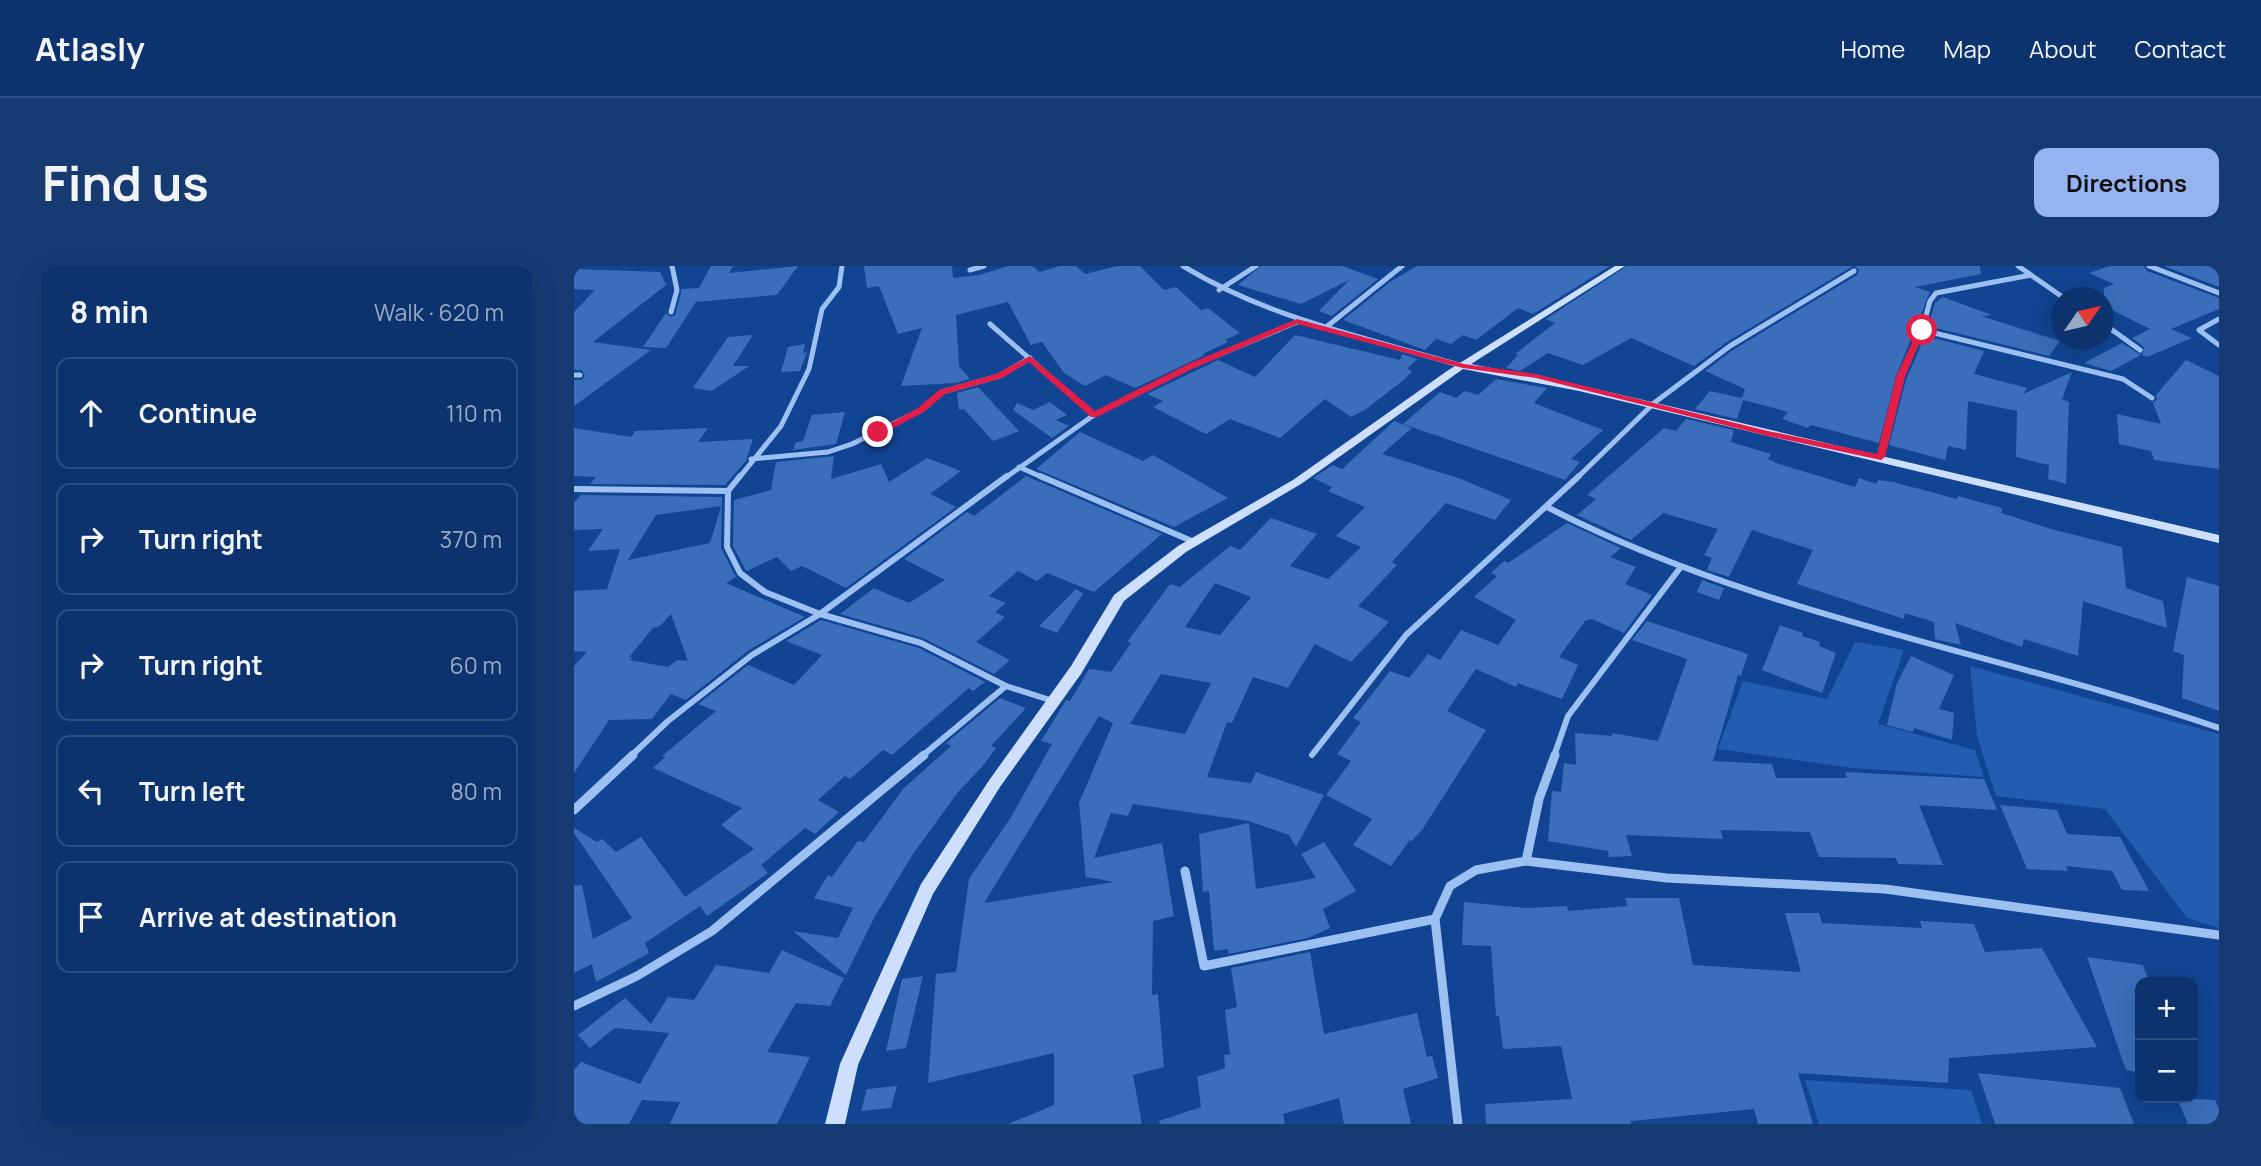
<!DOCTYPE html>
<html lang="en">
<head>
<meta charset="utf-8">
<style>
	:root { --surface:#0d336e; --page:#163b73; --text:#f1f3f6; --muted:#9aaac2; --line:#2d4e81; --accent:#95b2f1 }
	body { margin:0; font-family:Manrope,sans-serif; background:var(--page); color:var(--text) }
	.controls { position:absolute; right:21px; bottom:21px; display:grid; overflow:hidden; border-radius:14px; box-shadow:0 7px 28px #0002 }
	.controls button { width:63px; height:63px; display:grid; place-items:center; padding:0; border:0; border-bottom:2px solid var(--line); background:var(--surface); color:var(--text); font:35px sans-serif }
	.compass { position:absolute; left:1477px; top:21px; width:63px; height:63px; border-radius:50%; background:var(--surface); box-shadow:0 7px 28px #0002; rotate:56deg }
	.stop { position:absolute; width:21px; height:21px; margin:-16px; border:5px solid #e11d48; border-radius:50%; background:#fff }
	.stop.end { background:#e11d48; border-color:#fff; box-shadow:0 2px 7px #0008 }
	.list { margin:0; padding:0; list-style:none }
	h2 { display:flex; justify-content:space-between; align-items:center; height:91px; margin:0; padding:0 28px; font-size:30px }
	h2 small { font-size:23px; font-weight:400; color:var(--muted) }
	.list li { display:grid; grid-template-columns:46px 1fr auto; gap:21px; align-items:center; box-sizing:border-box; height:112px; margin:0 14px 14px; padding:0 14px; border:2px solid var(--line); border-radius:14px }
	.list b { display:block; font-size:26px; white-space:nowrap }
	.list em { font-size:23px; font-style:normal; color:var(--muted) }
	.icon { flex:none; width:38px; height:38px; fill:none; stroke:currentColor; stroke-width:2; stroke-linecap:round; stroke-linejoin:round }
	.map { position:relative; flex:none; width:1645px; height:858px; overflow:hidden; border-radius:14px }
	header { display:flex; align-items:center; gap:42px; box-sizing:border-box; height:98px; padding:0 35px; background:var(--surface); border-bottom:2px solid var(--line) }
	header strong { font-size:33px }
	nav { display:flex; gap:38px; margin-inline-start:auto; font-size:24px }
	.intro { display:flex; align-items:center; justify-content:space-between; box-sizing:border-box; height:168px; padding:0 42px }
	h1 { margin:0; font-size:49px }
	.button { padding:18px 32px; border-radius:14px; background:var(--accent); color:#111; font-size:24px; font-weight:700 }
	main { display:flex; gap:42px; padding:0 42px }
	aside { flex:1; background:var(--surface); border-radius:14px; box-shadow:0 7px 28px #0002 }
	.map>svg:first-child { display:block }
	.green { fill:#235db1 }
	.building { fill:#3a6eba; fill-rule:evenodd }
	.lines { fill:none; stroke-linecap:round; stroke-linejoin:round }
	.street-far2 { stroke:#9dc0f3; stroke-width:5 }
	.street-far1 { stroke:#9dc0f3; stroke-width:6 }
	.street { stroke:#9dc0f3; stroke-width:9 }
	.secondary { fill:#cddffc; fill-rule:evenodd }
	.route { fill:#e11d48 }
</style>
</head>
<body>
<header>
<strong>Atlasly</strong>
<nav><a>Home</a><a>Map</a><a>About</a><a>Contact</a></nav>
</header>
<div class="intro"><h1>Find us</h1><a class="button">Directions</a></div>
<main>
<aside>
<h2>8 min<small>Walk · 620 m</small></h2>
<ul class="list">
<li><svg class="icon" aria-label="ahead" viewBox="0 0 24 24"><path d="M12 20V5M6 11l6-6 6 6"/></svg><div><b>Continue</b></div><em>110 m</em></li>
<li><svg class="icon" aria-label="right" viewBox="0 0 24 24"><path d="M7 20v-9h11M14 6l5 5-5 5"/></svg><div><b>Turn right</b></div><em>370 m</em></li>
<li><svg class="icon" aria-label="right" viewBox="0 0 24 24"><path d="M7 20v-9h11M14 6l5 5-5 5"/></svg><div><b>Turn right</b></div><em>60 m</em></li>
<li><svg class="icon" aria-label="left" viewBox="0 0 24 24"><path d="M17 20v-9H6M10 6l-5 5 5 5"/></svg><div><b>Turn left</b></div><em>80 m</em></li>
<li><svg class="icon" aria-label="arrive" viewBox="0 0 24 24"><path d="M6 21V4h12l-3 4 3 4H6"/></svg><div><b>Arrive at destination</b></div></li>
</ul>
</aside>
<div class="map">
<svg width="1645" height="858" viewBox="0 0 1645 858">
	<rect width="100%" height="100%" fill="#114492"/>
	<path class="green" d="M1281,376L1330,384L1304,458L1401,484L1410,511L1278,502L1144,483L1169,415L1253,433Z
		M1396,400L1645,468V662L1613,652L1531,543L1422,530L1403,470Z
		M1231,814L1397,824L1408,858H1245Z"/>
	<path class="building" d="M137,0H159L155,7L224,0L203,29L122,36L92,82L69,81L92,47L96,51L101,49L108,23L125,22Z
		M290,0H378L379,12L405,9L434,0H458L466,6L486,0H502L511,8L544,0H566L590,24L602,21L627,44L634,42L666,67L651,74L654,76L629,88L631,89L561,122L532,109L511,120L490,107L468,76L457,79L434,36L382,49L385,100L396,113L382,117L327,120L348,62L324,68L305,20L293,22Z
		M687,0H768L804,13L758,50L745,45L775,14L727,38L664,19Z
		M843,0H1036L959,48L944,42L902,74L889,69L877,78L862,73L851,84L769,54L816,16Z
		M1053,0H1279L1153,76L1120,100L1057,72L1009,99L974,87L946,105L932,102L944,89L941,88L981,57L972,53Z
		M1281,0H1406L1407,8L1341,21L1356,26L1322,110L1305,177L1237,159L1234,162L1208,153L1214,146L1169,134L1163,153L1121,143L1136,125L1168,132L1171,123L1131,105L1159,84L1283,9L1285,4Z
		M1536,0H1570L1573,5L1645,32V43L1597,63L1618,72L1573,91L1568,89L1570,81L1558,72L1576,63L1530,40V22L1540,18L1515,7Z
		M1590,0H1645V21Z
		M0,3L86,6L92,19L19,76L77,84L0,140V114H8L11,110L8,104H0V46L21,24L0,23Z
		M1369,31L1418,49L1407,50L1486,75L1475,90L1354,60L1361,37Z
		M179,69L159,100H175L138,125L119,122L154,71Z
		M721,69L826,94L828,88L843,93L833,103L838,105L831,113L791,144L777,151L751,133L706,172L656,153L632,168L579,141L589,135L573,128L644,94L681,111Z
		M1351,70L1410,85L1400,108L1453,122L1449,128L1498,106L1488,133L1495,136L1492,218L1474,213L1475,199L1442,191L1443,145L1394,135L1392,184L1374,180L1371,194L1315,179L1332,114Z
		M1548,77L1567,89L1537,105L1510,97Z
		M231,78L229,87L233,86L226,105L207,106L214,81Z
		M1612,94L1645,110V203L1580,194L1577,185L1545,178L1543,148L1587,158L1579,137L1583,133L1582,129Z
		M922,113L973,122L960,137L1029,164L997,193L1006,196L991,214L829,158L866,126L882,132L891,125L904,129Z
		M404,121L445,165L419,175L390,143L385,144L383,127Z
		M476,136L493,149L482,154L495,160L478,172L439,144L443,137L459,144Z
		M271,146L262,178L219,184L222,176L229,175L238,149Z
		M1112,153L1160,164L1157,176L1197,188L1194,193L1205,198L1281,221L1285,212L1302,218L1304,214L1319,216L1383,233L1384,230L1428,242L1427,247L1477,263L1548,281L1552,322L1589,335L1593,362L1509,335L1504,390L1450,373L1448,381L1381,357L1387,379L1361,373L1360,356L1331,347L1330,353L1223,318L1239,284L1178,264L1155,311L1133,304L1138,292L1130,289L1144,263L1089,247L1057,274L1003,249L1022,233L1013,229L1090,162L1102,165Z
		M820,155L838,162L808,188L887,213L937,234L921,254L872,237L818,296L823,299L784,340L815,356L777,396L741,378L714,422L679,411L658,457L653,456L633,511L677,517L682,506L750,529L722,581L715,569L675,555L559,538L554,550L537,547L520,592L588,577L600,650L579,655L578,729L584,728L590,801L559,809L568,858H434L480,839V787L354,817L362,708L382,706L395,613L437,551L478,478L467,475L492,434L496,435L515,403L537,406L557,377L553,376L596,318L606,321L656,280L666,284L697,252L743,268L716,300L754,313L787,281L762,270L791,241L754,225L758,221L739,212L759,199L768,203ZM641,317L677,331L646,369L611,361ZM587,408L637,417L611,468L556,458ZM525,450L539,457L505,537L512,614L513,611L540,616L410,637Z
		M0,162L57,171L61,165L134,162L124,176L179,173L172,195L151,219L16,218L22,211L0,210Z
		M506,166L569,195L579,189L654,232L600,261L462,203Z
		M260,190L257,213L307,198L315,216L353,192L387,205L356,228L382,241L272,322L228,300L217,305L203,291L173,305L171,303L159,280L160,234L197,224L202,196Z
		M452,210L588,268L520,326L473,307L463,315L444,305L415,330L432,337L421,346L431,351L402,376L436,394L420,408L349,372L266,348L300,322L335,337L371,314L330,293L393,246L400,250Z
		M7,229L148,231L147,282L162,311L152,317L231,351L175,384L112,434L97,428L78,453L35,454L0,507V400L13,386L0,385V325L33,323L46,283L14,285L29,263L0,264V237ZM147,240L136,277L54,294L82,249ZM97,348L114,395L103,394L94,401L56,394L59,391H55L79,362L86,360Z
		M993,257L1047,282L1036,291L1062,301L1051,318L1078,329L1050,367L1018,353L1012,354L985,391L1004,399L988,433L944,417L942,421L902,403L873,445L912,464L848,564L838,575L836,574L817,600L779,579L798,553L752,529L777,495L763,488L787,456L779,452L816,405L835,412L854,388L866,394L887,364L924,379L942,354L900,331L923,310L917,307L930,295L934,297Z
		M1613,311L1645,320V445L1608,432L1610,389L1599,385Z
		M1128,314L1150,322L1145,334L1123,326Z
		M502,323L509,328L483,367L465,360Z
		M247,354L345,382L411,416L399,425L395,422L318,489L309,484L276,513L271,510L244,534L265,546L241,568L231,562L187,599L194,607L133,650L126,640L71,677L75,687L22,716L18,698L0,707V620L8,619L19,673L58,652L0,567V562L23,576L28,573L42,586L67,571L111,631L180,583L147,559L168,542L79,502L91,491L88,490L142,445L124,438L174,399L220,419L248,389L212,375Z
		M1073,355L1174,388L1167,410L1164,409L1139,495L1198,498L1202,512H1273L1271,506L1410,513L1423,544L1345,539L1369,599L1324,598L1322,592L1245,591L1236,566L1147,564L1149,573L1052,569L1058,590L1035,591L1034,585L974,575L978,525L987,526L990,497L1002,499L1001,467L1038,470V467L1084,475L1113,393L1058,374Z
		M1206,359L1229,367L1228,370L1246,376L1245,380L1262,387L1248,427L1188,404Z
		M1337,390L1380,409L1365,443L1380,447L1378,474L1340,462L1339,466L1313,459L1323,417Z
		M426,432L452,442L417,480L422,482L408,501L384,526L339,588L300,652L272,709L219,665L264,672L279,642L240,632L254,609L258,611L284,575L290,576L330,522L377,480L372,477Z
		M1426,539L1483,544L1493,568L1546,571L1575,625L1548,624L1538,605L1492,600L1494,605L1453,603Z
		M675,557L682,623L742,612L727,588L750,576L782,625L749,643L756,662L734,672L654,688V683L640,685L635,625L629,626L625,568Z
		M1051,632H1105L1119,699L1227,706L1211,647H1245L1248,657L1348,662L1346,655L1400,658L1411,686L1468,682L1523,781L1375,792L1374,817L1224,807L1239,858H1184L1180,843L1057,855V858H912L911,838L998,833L987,780L929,783L925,750H922L917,680L888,679L890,636L953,642L993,640L994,645L1053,640Z
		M208,684L270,712L256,740L222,737L193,786L236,791L203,858H96L106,836L68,834L55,858H0V804L7,796L66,818L95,767L41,762L16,782L4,769L51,732L77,758L94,731L120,734L142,699L195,707Z
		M736,686L750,768L843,747L853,791L858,790L864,812L829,823L837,858H770L765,832L709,848L711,858H586L585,855L627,841L623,811L651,802L650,789L656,788L651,744L663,741L657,702Z
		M1513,691L1569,699L1575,716H1566V807L1552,804Z
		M349,710L332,782L312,785L328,713Z
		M1404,807L1546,822L1560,858H1421Z
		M323,820L317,842L287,845L293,823Z
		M1603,832L1641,834L1645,843V858H1614Z"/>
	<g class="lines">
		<path class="street-far2" d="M609,0C696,53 793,72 889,100
			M1444,0L1490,32
			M1575,0L1645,27
			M396,4L410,0
			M645,24L682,0
			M97,46L103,24L98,0
			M1645,53L1625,64L1645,79
			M416,58L520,149
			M1530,58L1566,84
			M751,62L828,0
			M1348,64L1549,113L1578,132
			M0,109H6
			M1307,191L1327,112L1348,64L1356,35L1362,27L1457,9
			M177,193L254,186L278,178L347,144L368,126L425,110L456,92
			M445,201L470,212
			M165,212L207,160L235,103L248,43L265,21L268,0
			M431,212L520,149L615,101L723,56
			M1003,212L1080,137L1156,80L1280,5"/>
		<path class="street-far1" d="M166,210L154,225L153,281L166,307L191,326L246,348L347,377L432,420L479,435
			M466,210L620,276
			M0,223L154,225
			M973,241C1182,349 1423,386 1645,462
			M738,489L832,369L1005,210
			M57,490L94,455L178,389L246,348L433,210
			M348,490L432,420
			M980,490L994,450L1106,302"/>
		<path class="street" d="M0,544L59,489
			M952,595L965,533L981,489
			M611,605L630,700L861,653
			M0,740L63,710L138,665L350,489
			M884,858L861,653L876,620L902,604L952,595L1093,612L1311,623L1645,669"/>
		<path class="secondary" d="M1041,0H1051L897,98L1005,119L1645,269V277L1005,125L889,103L727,218L612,286L550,335L507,408L426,521L359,628L284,799L271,858H251L266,798L347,618L416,513L497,400L540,329L604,280L719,214L873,105Z"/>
	</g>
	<path class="route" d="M723,53L890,98L962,108L1194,165L1303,188L1322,111L1344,64H1351L1331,111L1311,191L1307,194L1194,170L962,112L889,102L723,58L618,103L523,151H517L455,96L428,112L371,128L350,146L308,168L300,166L344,142L365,124L422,108L456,90L521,145L612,99Z"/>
</svg>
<div class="controls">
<button>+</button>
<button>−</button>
</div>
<svg class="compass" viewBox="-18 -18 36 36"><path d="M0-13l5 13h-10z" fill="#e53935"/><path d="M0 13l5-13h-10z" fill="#9aaac2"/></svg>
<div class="stop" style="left:1348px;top:64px"></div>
<div class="stop end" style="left:304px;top:166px"></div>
</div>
</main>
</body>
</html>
